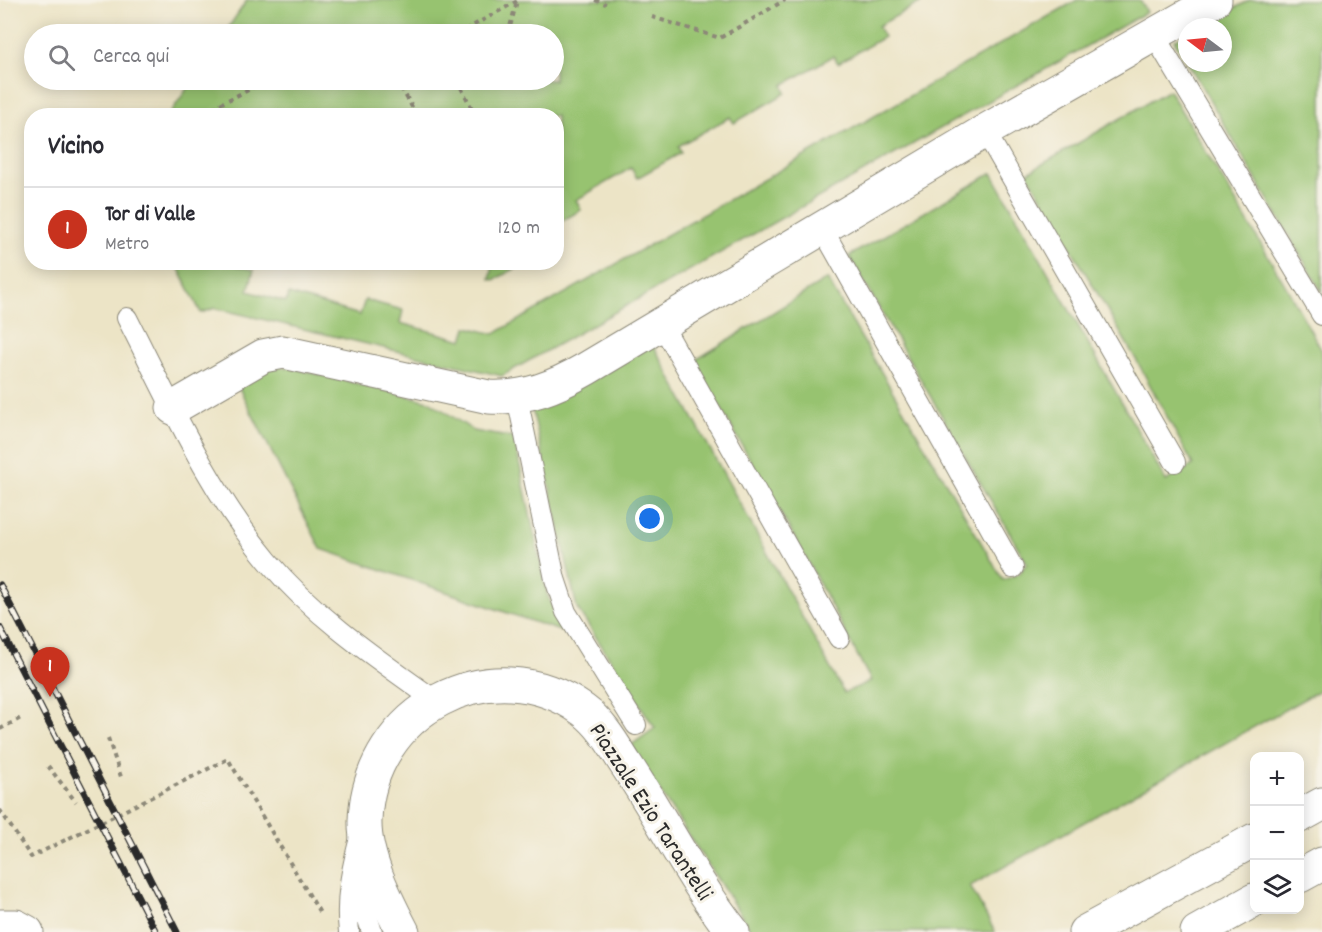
<!DOCTYPE html>
<html lang="it">
<head>
<meta charset="utf-8">
<style>
	:root { --surface:#fff; --page:#f7f7f7; --text:#2b2b33; --muted:#7c7c81; --line:#e1e1e2; --accent:#c8321e }
	body { margin:0; font-family:Dekko,sans-serif; background:var(--page); color:var(--text) }
	.controls { position:absolute; right:18px; bottom:18px; display:grid; overflow:hidden; border-radius:12px; box-shadow:0 3px 15px #0003 }
	.controls button { width:54px; height:54px; display:grid; place-items:center; padding:0; border:0; border-bottom:2px solid var(--line); background:var(--surface); color:var(--text); font:30px sans-serif }
	.compass { position:absolute; left:1178px; top:18px; width:54px; height:54px; border-radius:50%; background:var(--surface); box-shadow:0 3px 15px #0003; rotate:286deg }
	.you { position:absolute; left:650px; top:519px; width:21px; height:21px; margin:-15px; border:4px solid #fff; border-radius:50%; background:#1a73e8; box-shadow:0 0 0 9px #1a73e833 }
	.badge { display:grid; place-items:center; width:39px; height:39px; border-radius:50%; background:var(--accent); color:#fff; font-size:20px; font-weight:700 }
	.pin { position:absolute; translate:-50% -50px; filter:drop-shadow(0 2px 3px #0008) }
	.pin::after { content:''; position:absolute; top:32px; width:21px; height:18px; background:inherit; clip-path:polygon(0 0,100% 0,50% 100%) }
	.list { margin:0; padding:0; list-style:none }
	h2 { display:flex; justify-content:space-between; align-items:center; height:78px; margin:0; padding:0 24px; font-size:26px }
	h2 small { font-size:20px; font-weight:400; color:var(--muted) }
	.list li { display:grid; grid-template-columns:39px 1fr auto; gap:18px; align-items:center; box-sizing:border-box; height:84px; padding:0 24px; border-top:2px solid var(--line) }
	.list b { display:block; font-size:22px; white-space:nowrap }
	.list p { margin:0; font-size:20px; white-space:nowrap; color:var(--muted) }
	.list em { font-size:20px; font-style:normal; color:var(--muted) }
	.icon { flex:none; width:33px; height:33px; fill:none; stroke:currentColor; stroke-width:2; stroke-linecap:round; stroke-linejoin:round }
	.map { position:relative; flex:none; width:1322px; height:932px; overflow:hidden }
	.search { position:absolute; background:var(--surface); box-shadow:0 3px 15px #0003; left:24px; top:24px; width:540px; height:66px; display:flex; align-items:center; gap:15px; box-sizing:border-box; padding:0 21px; border-radius:33px; color:var(--muted); font-size:22px }
	.panel { position:absolute; background:var(--surface); box-shadow:0 3px 15px #0003; left:24px; top:108px; width:540px; height:162px; border-radius:24px }
	.map>svg:first-child { display:block }
	.green { fill:#97c370; stroke:#61774e; stroke-width:1.5 }
	.lines { fill:none; stroke-linecap:round; stroke-linejoin:round }
	.lane-casing { stroke:#8c8878; stroke-width:22 }
	.street-casing { stroke:#8c8878; stroke-width:35 }
	.path { stroke:#8c8878; stroke-width:4; stroke-dasharray:4.5 4.5; stroke-linecap:butt }
	.lane { stroke:#fff; stroke-width:20 }
	.street { stroke:#fff; stroke-width:33 }
	.rail-casing { stroke:#2b2b2b; stroke-width:7 }
	.rail { stroke:#f7f3e8; stroke-width:4.5; stroke-dasharray:14; stroke-linecap:butt }
	.labels { text-anchor:middle; stroke-width:6; stroke-linejoin:round; paint-order:stroke }
	.street-label { font-size:24px; fill:#2b2b2b; stroke:#f7f3e8 }
</style>
</head>
<body>
<div class="map">
<svg width="1322" height="932" viewBox="0 0 1322 932">
	<rect width="100%" height="100%" fill="#f7f3e8"/>
	<filter id="ink" filterUnits="userSpaceOnUse"><feTurbulence type="fractalNoise" baseFrequency=".0167" numOctaves="2"/><feDisplacementMap in="SourceGraphic" scale="12" xChannelSelector="R" yChannelSelector="G"/><feConvolveMatrix kernelMatrix="1 2 1 2 8 2 1 2 1" color-interpolation-filters="sRGB"/></filter>
	<filter id="wash" filterUnits="userSpaceOnUse"><feTurbulence type="fractalNoise" baseFrequency=".008" numOctaves="4" result="noise"/><feDisplacementMap in="SourceGraphic" scale="24" xChannelSelector="R" yChannelSelector="G"/><feGaussianBlur stdDeviation="1.35" result="paint"/><feColorMatrix in="noise" values="0 0 0 0 0 0 0 0 0 0 0 0 0 0 0 0 0 1.4 0 .05"/><feComposite in="paint" operator="in"/></filter>
	<g filter="url(#wash)">
		<rect width="100%" height="100%" fill="#ece4c6"/>
		<path class="green" d="M247,0H925L878,26L884,37L838,63L833,56L783,85L786,93L734,123L730,117L678,146L681,153L637,178L631,168L576,200L581,210L557,224L556,116L169,115L193,80H554V34H224Z
			M1077,0H1140L1147,12L502,376L215,308L201,313L176,263H227L254,270L248,291L286,302L289,294L360,315L365,300L403,310L400,323L463,340L467,327L494,334Z
			M1250,0H1322V292L1188,63H1223V27H1199Z
			M1187,33V62L1174,40Z
			M1169,90L1283,281L1322,351V689L970,886L995,932H752L630,746L655,728L577,608L532,409L653,345L844,693L871,681L801,549L694,361L827,279L1003,580L1019,574L1027,563L849,256L992,173L1166,481L1193,465L1137,361L1027,173Z
			M480,263L523,262L524,264L494,280L490,279L493,266Z
			M288,367L429,401L474,431L514,438L547,594L563,632L321,549L238,386L265,368Z"/>
	</g>
	<g filter="url(#ink)">
		<g class="lines">
			<g class="lane-casing">
				<path id="lane" d="M1154,35L1322,315
					M985,131L1175,462
					M822,228L1013,568
					M127,318C169,400 208,490 268,561C315,617 377,659 436,701
					M661,323L839,638
					M517,397L555,579L566,612L636,725
					M363,861L365,910L372,932
					M349,932C345,897 352,868 361,834"/>
			</g>
			<g class="street-casing">
				<path id="street" d="M173,408L263,356L283,352L489,397C525,399 555,387 586,369L985,131L1215,0
					M1300,816L1322,804
					M1300,876L1322,864
					M0,926H16L27,932
					M403,932C387,901 364,857 365,821C368,711 491,644 583,710C601,723 613,744 625,763C662,818 692,880 733,932
					M1085,932L1254,840
					M1197,932L1254,900"/>
			</g>
			<path class="path" d="M595,0L606,4
				M652,17L720,38L785,0
				M357,34L369,28L372,34
				M458,34L519,0
				M508,34L517,1
				M397,80L417,116
				M457,80L476,116
				M196,116L268,80
				M487,116L488,112
				M0,729L23,717
				M108,738L122,780
				M48,766L76,802
				M0,810L31,857L228,759L320,913"/>
			<use href="#lane" class="lane"/>
			<use href="#street" class="street"/>
			<g class="rail-casing">
				<path id="rail" d="M0,585L177,932
					M0,628L156,932"/>
			</g>
			<use href="#rail" class="rail"/>
		</g>
	</g>
	<g class="labels">
		<g class="street-label">
			<text transform="translate(652 811) rotate(57)" y="8">Piazzale Ezio Tarantelli</text>
		</g>
	</g>
</svg>
<div class="controls">
<button>+</button>
<button>−</button>
<button><svg class="icon" aria-label="layers" viewBox="0 0 24 24"><path d="M12 4l9 5-9 5-9-5zM3 14l9 5 9-5"/></svg></button>
</div>
<svg class="compass" viewBox="-18 -18 36 36"><path d="M0-13l5 13h-10z" fill="#e53935"/><path d="M0 13l5-13h-10z" fill="#7c7c81"/></svg>
<div class="you"></div>
<div class="pin badge" style="left:50px;top:697px">1</div>
<div class="search"><svg class="icon" aria-label="search" viewBox="0 0 24 24"><circle cx="10" cy="10" r="6"/><path d="M15 15l6 6"/></svg>Cerca qui</div>
<section class="panel">
<h2>Vicino<small></small></h2>
<ul class="list">
<li><span class="badge">1</span><div><b>Tor di Valle</b><p>Metro</p></div><em>120 m</em></li>
</ul>
</section>
</div>
</body>
</html>
